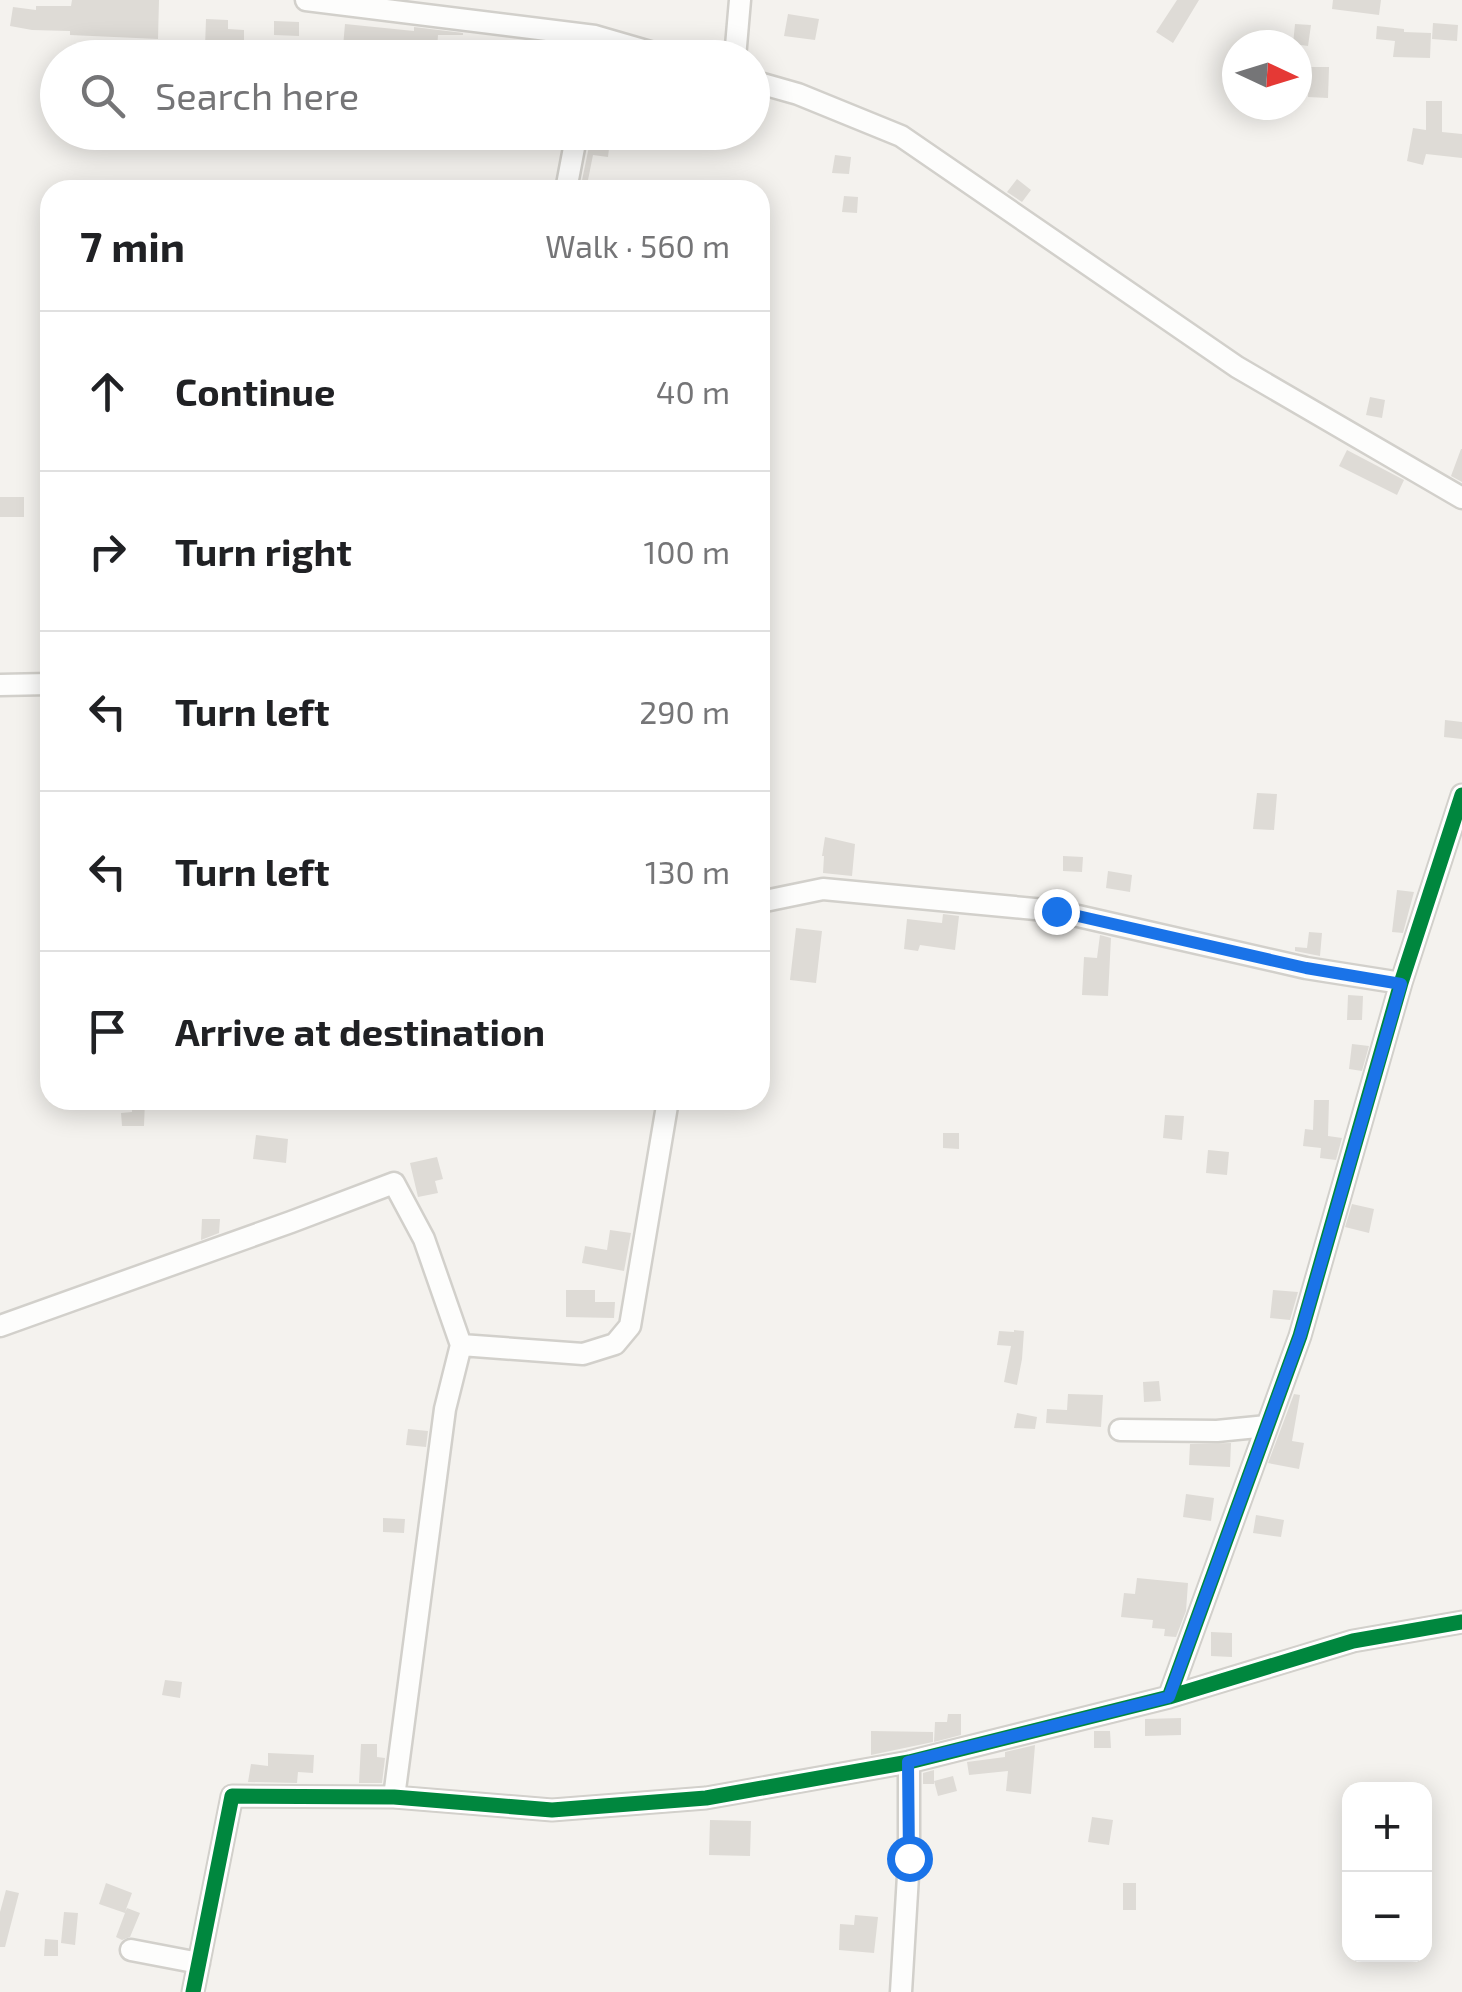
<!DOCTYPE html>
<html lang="en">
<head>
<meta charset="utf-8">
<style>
	:root { --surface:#fff; --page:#f2f2f2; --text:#202124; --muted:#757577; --line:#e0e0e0 }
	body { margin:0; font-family:"Exo 2",sans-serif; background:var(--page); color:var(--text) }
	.controls { position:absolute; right:30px; bottom:30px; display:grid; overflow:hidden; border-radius:20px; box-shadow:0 5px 25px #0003 }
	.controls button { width:90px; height:90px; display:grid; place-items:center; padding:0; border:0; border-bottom:2px solid var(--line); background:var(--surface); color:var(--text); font:50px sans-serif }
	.compass { position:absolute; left:1222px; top:30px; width:90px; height:90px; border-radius:50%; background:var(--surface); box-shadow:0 5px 25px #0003; rotate:94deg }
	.stop { position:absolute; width:30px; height:30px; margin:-22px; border:8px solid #1a73e8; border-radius:50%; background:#fff }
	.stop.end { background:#1a73e8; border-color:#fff; box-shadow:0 2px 10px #0008 }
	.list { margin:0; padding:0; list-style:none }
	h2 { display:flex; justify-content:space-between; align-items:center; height:130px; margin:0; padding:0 40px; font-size:42px }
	h2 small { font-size:32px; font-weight:400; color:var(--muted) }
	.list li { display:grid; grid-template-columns:65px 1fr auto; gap:30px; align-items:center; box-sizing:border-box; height:160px; padding:0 40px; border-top:2px solid var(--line) }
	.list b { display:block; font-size:38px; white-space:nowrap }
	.list em { font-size:32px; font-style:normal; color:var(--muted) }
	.icon { flex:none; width:55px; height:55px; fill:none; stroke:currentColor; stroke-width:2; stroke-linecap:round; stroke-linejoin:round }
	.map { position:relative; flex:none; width:1462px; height:1992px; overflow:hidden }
	.search { position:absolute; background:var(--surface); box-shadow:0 5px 25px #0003; left:40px; top:40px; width:730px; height:110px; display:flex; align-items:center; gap:25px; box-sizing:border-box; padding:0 35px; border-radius:55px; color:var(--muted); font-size:38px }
	.panel { position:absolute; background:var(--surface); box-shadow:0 5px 25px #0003; left:40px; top:180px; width:730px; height:930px; border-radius:30px }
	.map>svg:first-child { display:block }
	.building { fill:#dedbd6 }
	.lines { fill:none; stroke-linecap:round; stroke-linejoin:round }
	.minor-casing { stroke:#d2d0cb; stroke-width:25 }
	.minor { stroke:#fdfdfc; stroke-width:20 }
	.cycleway-casing { stroke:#fff; stroke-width:21 }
	.cycleway { stroke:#00873e; stroke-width:15 }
	.route { stroke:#1a73e8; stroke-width:12 }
</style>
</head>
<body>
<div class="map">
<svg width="1462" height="1992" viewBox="0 0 1462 1992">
	<rect width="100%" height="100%" fill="#f4f2ee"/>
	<path class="building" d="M72,0H159L158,39L70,35V31L32,30L10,26L13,7L36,10V6H71Z
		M1177,0H1199L1173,43L1156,32Z
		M1333,0H1381L1379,15L1332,9Z
		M788,14L819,19L815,40L784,36Z
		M206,19L228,20V29L244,30V50L205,47Z
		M274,21L299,22V36L274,35Z
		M1433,23L1458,25L1457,41L1432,39Z
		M345,24L414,31V27L463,33V35H438L437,49L422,48L420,58H388L389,44L357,42L356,58H342Z
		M1295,24L1311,25L1308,46L1293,44Z
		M1377,26L1404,29V32L1431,33L1430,58L1393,57L1395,41L1376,39Z
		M1309,67H1329L1328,98L1308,97Z
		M1426,101H1442V132L1462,134V158L1426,154L1423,165L1407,161L1413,128L1426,130Z
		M592,132H611L608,157L593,155L586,190H580Z
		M835,155L851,157L849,174L832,173Z
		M1017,179L1031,190L1022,202L1007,192Z
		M844,196L858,197L857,213L842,212Z
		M1370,397L1385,400L1382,418L1366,415Z
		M1461,449H1462V482L1451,476Z
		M1347,450L1404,480L1397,495L1339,466Z
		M0,497H24V517H0Z
		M1445,720L1462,722V739L1444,737Z
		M1257,793L1277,794L1274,830L1253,829Z
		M825,837L855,844L852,876L823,873L824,856H822Z
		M1063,856L1083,857L1082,872L1063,871Z
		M1108,871L1132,875L1130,892L1106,888Z
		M1397,890L1414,892L1403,933L1392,932Z
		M943,914L959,916L955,950L920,945L918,951L904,949L907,919L942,923Z
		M796,928L822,931L816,983L790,980Z
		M1309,932L1322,933L1320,956L1295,951V947L1307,948Z
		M1100,935L1111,938L1108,996L1082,995L1084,957L1097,958Z
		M1348,995L1363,996L1362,1020H1347Z
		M1352,1044L1369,1046L1362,1071L1349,1069Z
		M132,1100H145L144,1126H122L121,1113L132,1112Z
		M1314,1100H1329L1328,1136L1342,1138L1336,1160L1320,1158L1321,1148L1303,1146L1305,1129L1313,1130Z
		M1165,1115L1184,1116L1182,1140L1163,1138Z
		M943,1133H959V1149L943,1148Z
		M256,1135L288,1139L286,1163L253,1159Z
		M1208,1150L1229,1152L1227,1175L1206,1173Z
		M437,1157L443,1179L435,1181L438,1193L418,1197L410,1163Z
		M1352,1204L1374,1209L1369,1233L1345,1227Z
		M202,1219H220L219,1233L201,1240Z
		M610,1230L631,1233L624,1271L582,1263L585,1246L607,1250Z
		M566,1290H595V1302H615L614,1318L566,1317Z
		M1273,1290L1298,1292L1290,1320L1270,1318Z
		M1014,1330L1024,1331L1022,1359L1017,1385L1004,1382L1011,1346L997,1345L999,1331L1014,1332Z
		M1159,1381L1161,1401L1144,1402L1143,1382Z
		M1068,1394L1103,1395L1101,1427L1046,1423L1047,1409L1067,1410Z
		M1294,1394L1300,1395L1292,1441L1304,1443L1299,1469L1268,1463Z
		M1017,1413L1037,1417L1035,1429L1014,1428Z
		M408,1429L428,1431L426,1447L406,1445Z
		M1231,1443L1230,1467L1189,1465L1190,1444Z
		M1186,1494L1214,1498L1211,1521L1183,1517Z
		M1256,1515L1284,1520L1281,1537L1253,1533Z
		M383,1518L405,1519L404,1533L383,1532Z
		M1137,1578L1188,1583L1186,1611L1176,1637L1164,1636L1165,1629L1152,1628L1153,1620L1121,1617L1124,1593L1135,1594Z
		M1211,1632L1232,1633V1657L1211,1656Z
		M165,1680L182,1682L180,1698L162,1695Z
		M948,1714H961V1735L934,1742L935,1722H947Z
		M1181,1718V1735L1145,1736V1719Z
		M871,1731L933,1732V1742L871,1755Z
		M1094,1731H1110L1111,1748H1094Z
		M361,1744H377V1757L385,1758L382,1783H359Z
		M1035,1745L1031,1794L1006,1791L1008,1771L969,1775L967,1762L1005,1757V1752Z
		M268,1753L314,1755L313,1773L298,1772L297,1783L248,1782L251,1764L268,1766Z
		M934,1770V1781L953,1776L957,1791L938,1796L934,1781V1784H923V1773Z
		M1092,1817L1113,1820L1109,1845L1088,1842Z
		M710,1820L751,1821L750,1856L709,1855Z
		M106,1883L132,1893L125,1912L127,1908L140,1913L130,1937L122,1940L116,1937L125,1913L99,1904Z
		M1123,1883H1136V1910H1123Z
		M6,1890L19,1893L5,1947H0V1912Z
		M64,1912L78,1913L75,1945L61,1943Z
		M855,1915L878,1917L874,1953L839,1950L840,1924L854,1925Z
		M45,1939L58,1940V1956H44Z"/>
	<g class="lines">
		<g class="minor-casing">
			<path id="minor" d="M306,0L595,36L671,58
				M735,58L740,0
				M752,81L798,94L901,136L1237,367L1462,498
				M566,190L577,132
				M0,685L50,684
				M760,902L823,889L1056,911L1306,968L1401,983
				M0,1326L291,1222L394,1183L424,1239L461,1345
				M1120,1430L1217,1431L1267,1426
				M1169,1697L1300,1336L1401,983L1462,795
				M394,1797L445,1409L461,1345L583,1354L615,1344L630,1326L668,1100
				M131,1950L199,1963
				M193,1992L232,1796L394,1797L552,1810L706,1798L909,1762L1169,1697L1353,1641L1462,1622
				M901,1992L909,1859V1762"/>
		</g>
		<use href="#minor" class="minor"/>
		<g class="cycleway-casing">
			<path id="cycleway" d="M1169,1697L1300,1336L1401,983L1462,795
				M193,1992L232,1796L394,1797L552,1810L706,1798L909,1762L1169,1697L1353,1641L1462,1622"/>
		</g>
		<use href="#cycleway" class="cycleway"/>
	</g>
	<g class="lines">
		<path class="route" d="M909,1858L908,1762L1169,1697L1300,1336L1401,984L1306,968L1056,911"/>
	</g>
</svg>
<div class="controls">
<button>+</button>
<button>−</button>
</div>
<svg class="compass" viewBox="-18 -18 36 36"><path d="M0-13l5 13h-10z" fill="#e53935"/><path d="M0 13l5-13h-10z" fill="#757577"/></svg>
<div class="stop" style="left:909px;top:1858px"></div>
<div class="stop end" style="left:1056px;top:911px"></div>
<div class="search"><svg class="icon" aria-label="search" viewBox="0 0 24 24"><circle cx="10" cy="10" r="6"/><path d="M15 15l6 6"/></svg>Search here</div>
<section class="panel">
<h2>7 min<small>Walk · 560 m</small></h2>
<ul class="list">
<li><svg class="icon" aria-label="ahead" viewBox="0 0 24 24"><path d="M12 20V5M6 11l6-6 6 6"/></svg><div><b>Continue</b></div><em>40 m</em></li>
<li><svg class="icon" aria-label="right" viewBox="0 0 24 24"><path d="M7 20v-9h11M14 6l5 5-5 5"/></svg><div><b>Turn right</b></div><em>100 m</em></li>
<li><svg class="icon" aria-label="left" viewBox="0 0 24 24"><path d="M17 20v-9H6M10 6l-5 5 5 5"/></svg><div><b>Turn left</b></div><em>290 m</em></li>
<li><svg class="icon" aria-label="left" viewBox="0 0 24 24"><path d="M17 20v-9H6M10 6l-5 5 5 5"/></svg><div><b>Turn left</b></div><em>130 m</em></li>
<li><svg class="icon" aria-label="arrive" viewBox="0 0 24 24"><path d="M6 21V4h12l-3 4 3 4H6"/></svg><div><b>Arrive at destination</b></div></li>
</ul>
</section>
</div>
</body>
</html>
